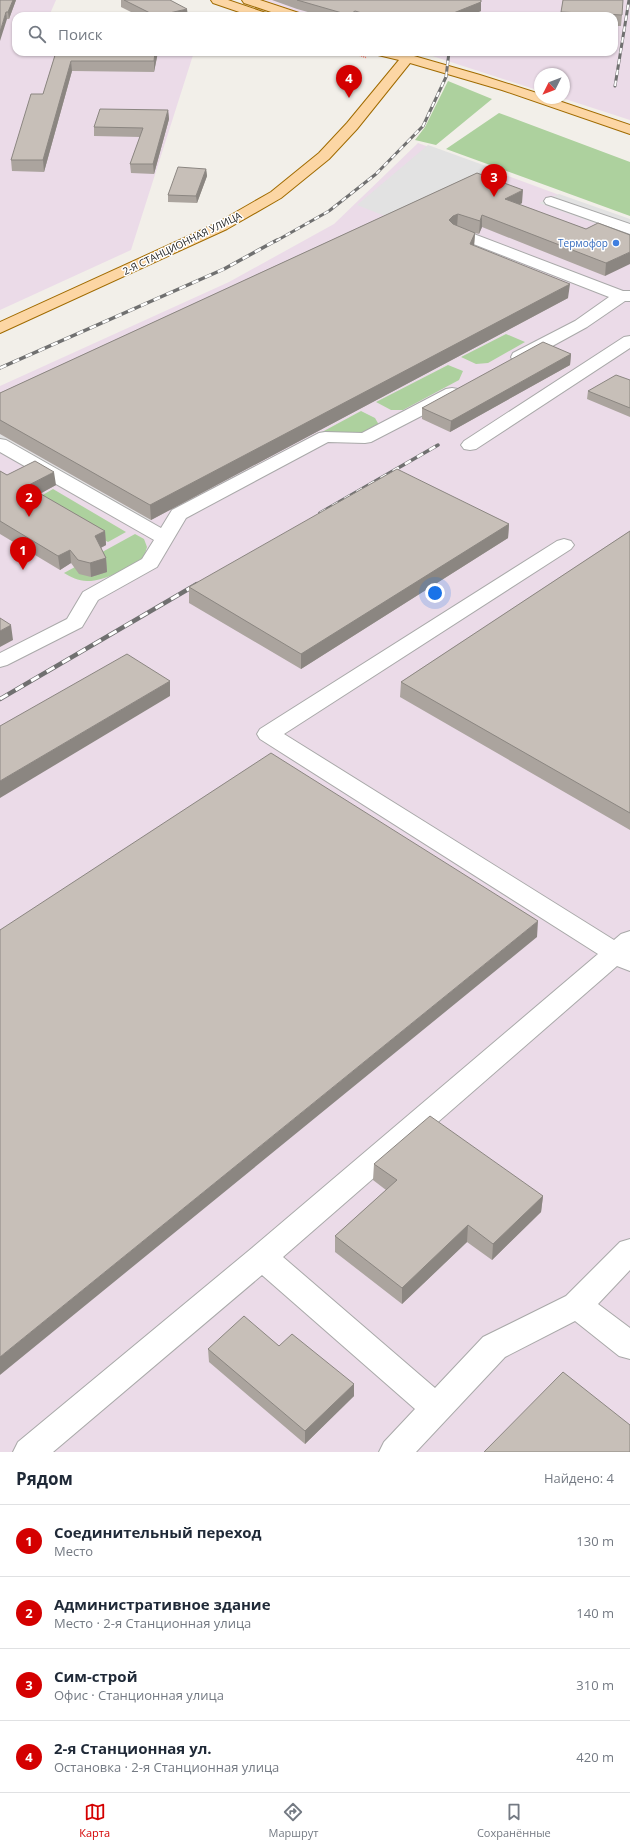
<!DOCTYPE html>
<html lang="ru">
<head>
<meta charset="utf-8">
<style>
	:root { --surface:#fff; --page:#f6f6f7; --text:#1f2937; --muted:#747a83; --line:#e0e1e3; --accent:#d40000 }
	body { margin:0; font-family:"Open Sans",sans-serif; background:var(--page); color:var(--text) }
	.compass { position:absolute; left:534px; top:68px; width:36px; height:36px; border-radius:50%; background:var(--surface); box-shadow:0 1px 3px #0004; rotate:228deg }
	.you { position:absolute; left:435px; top:593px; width:14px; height:14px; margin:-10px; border:3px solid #fff; border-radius:50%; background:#1a73e8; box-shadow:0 0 0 6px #1a73e833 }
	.badge { display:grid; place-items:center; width:26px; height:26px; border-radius:50%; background:var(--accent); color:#fff; font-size:13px; font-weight:700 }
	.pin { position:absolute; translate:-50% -33px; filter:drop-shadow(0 1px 2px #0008) }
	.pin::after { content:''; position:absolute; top:21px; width:14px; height:12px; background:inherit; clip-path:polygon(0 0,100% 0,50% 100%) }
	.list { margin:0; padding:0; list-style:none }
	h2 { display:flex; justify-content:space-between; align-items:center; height:52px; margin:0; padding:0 16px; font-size:17px }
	h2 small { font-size:13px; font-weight:400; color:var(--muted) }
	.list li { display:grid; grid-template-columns:26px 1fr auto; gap:12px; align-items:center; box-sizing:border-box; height:72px; padding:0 16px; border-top:1px solid var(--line) }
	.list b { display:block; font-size:15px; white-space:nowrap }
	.list p { margin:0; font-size:13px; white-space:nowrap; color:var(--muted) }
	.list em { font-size:13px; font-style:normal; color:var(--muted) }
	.icon { flex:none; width:22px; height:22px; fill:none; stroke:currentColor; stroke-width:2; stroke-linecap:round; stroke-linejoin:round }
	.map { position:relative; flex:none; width:630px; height:1452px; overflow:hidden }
	.search { position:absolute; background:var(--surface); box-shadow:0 1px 3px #0004; left:12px; right:12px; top:12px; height:44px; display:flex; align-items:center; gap:10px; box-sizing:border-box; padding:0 14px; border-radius:12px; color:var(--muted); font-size:15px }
	.sheet { height:340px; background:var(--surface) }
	nav { display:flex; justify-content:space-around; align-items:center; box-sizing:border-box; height:56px; border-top:1px solid var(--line); background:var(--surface); font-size:11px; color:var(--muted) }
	nav a { display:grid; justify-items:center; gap:2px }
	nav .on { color:var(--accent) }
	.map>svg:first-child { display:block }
	.industrial { fill:#ebdbe8 }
	.forest { fill:#add19e }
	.parking { fill:#e2e2e2 }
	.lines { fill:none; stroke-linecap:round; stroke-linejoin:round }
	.minor-casing { stroke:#a9a9a9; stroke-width:2 }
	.major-casing { stroke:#a06b00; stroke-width:2 }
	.path { stroke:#fa8072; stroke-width:1.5; stroke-dasharray:1 1; stroke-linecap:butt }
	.minor { fill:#fff; fill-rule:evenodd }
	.major { fill:#fcd6a4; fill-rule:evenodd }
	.rail-far2-casing { stroke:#707070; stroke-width:3 }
	.rail-far1-casing { stroke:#707070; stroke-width:3.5 }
	.rail-casing { stroke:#707070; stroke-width:4.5 }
	.rail-far2 { stroke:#fff; stroke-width:2; stroke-dasharray:5.5; stroke-linecap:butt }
	.rail-far1 { stroke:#fff; stroke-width:2.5; stroke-dasharray:7; stroke-linecap:butt }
	.rail { stroke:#fff; stroke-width:3; stroke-dasharray:9; stroke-linecap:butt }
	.wall { fill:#aba49e }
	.shaded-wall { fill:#8b8681 }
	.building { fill:#c7bfb8; stroke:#8b8681 }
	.shop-dot { fill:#3f7fe0; stroke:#fff; stroke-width:1.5 }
	.labels { text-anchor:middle; stroke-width:3; stroke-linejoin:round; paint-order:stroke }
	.far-street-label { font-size:10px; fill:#222; stroke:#fff }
	.far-shop-label { font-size:10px; fill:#366cbe; stroke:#fff; text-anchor:end }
</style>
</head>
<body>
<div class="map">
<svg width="630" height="1452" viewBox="0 0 630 1452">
	<rect width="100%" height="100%" fill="#f2efe9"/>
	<path class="industrial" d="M0,0H56L49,16H16V52H194L131,250L0,310Z
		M264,0H630V120L562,98H564V74H540V91L420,52H614V16H309Z
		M418,143L630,221V1452H0V386L229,282L334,224Z"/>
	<path class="forest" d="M448,81L492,99L436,145L415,140L425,127Z
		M499,113L630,162V216L446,149Z
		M506,334L525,342L488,363L476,364L461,357Z
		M448,365L463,371L459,380L403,410H391L376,402Z
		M361,411L375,418L379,425L362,434L322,432Z
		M53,489L126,532L108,542L34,500Z
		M135,534L144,539L147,547C146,550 145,554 144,556C136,567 100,582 87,581C78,581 71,577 64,573Z"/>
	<path class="parking" d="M428,145L497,170L395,220L357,205Z
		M559,194L630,219V236L539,203Z
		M0,434L151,520L141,525L0,444Z"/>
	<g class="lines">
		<g class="minor-casing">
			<path id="minor" d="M551,197L630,224V234L546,204L544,201L546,198Z
				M458,228L623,291H630V301H625L587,327L525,361L519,362L513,361L511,357L513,353L575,321L609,297L453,236L450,233L453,230Z
				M630,336V348L476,449L470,450L464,449L461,445L464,441L624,337Z
				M452,388L458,389L461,393L458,397L371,442L365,443L328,442L186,518L157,567L98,600L82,627L7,665L0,667V653L67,619L83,592L142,559L154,540L0,452V439L6,440L161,528L172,510L319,433L325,432L362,433L446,389Z
				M564,539L571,541L574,545L571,549L284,734L614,940L621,934L630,931V971L617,966L283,1257L435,1388L483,1337L566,1296L620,1242L630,1239V1270L598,1304L630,1328V1359L619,1356L575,1321L505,1357L416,1452H379L384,1442L415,1409L262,1275L53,1452H13L18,1442L252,1248L598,954L260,739L257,734L260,729L557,541Z"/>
		</g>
		<g class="major-casing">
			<path id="major" d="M211,0H228L266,13L268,16H251L213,3Z
				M242,0H260L299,13L301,16H283L244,3Z
				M376,52H398L407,54L480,75L540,94V98H550L630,125V134L502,90L410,63L357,129L329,159L281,198L227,229L0,333V322L217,223L271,192L319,153L347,123L399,60L378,55Z"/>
		</g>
		<path class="path" d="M350,52L367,58"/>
		<use href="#minor" class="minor"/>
		<use href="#major" class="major"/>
		<g class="rail-far2-casing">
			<path id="rail-far2" d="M615,86L629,0
				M276,241L329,211L376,174L423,126L446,77L449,52"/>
		</g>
		<g class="rail-far1-casing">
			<path id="rail-far1" d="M0,368L224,269L277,240
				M320,513L438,445"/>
		</g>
		<g class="rail-casing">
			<path id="rail" d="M0,699L197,584"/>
		</g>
		<use href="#rail-far2" class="rail-far2"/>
		<use href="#rail-far1" class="rail-far1"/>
		<use href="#rail" class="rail"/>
	</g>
	<path class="wall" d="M0,0H16L9,19H7Z
		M121,0H170L188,16H139L121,7Z
		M272,0H481V11L468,16H322L297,9Z
		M563,0L622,15L621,26H614V16H561Z
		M56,52H158L154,72L72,71L44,172L12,171L11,160L43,94Z
		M168,110L169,119L154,174L131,173L130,164L140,137L94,136V127Z
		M206,169L207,176L197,203L168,202V195Z
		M477,173L522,203L519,205L586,229L630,235L605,276L482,227L479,234L475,233L474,246L568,298L151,520L0,434V393Z
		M571,354L570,365L450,432L422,419V408Z
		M630,380V417L587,399L588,391Z
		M0,471L7,475L56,485L40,494L105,531L106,545L101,548L106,558L107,572L91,577L79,574L71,563L60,570L0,534Z
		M509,524L508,538L301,669L189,603V587Z
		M630,531V830L400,697L401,682Z
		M374,1164L543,1196L541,1212L492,1260L467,1242L402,1304L335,1252V1236L386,1190L373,1180Z
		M279,1346L354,1384V1396L305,1444L209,1362L208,1349Z"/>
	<path class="shaded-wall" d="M13,0H16L9,19L8,12Z
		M481,2V11L468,16H446Z
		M187,9L188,16H158Z
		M355,11V16H349V15Z
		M6,12L7,19L0,41V32Z
		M155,52H158L154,72V61Z
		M71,61L72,71L44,172L43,160Z
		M168,110L169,119L154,174L153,164Z
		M206,169L207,176L197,203L196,196Z
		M523,190L522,203L504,212L505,199Z
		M458,214L457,227L452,229L449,220L453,216Z
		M482,215V227L479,234L480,221Z
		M475,233L474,246L470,244Z
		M630,252V264L605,276L606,263Z
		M570,284L568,298L151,520L150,505Z
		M571,354L570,365L450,432L451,421Z
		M54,472L56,485L28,500L27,486Z
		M509,524L508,538L301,669V654Z
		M105,531L106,545L96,550L95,536Z
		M70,550L71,563L60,570L58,556Z
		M106,558L107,572L91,577L90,563Z
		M11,625L13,640L0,647V631Z
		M170,681V696L0,798V781Z
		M538,921L537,937L0,1375V1357Z
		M543,1196L541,1212L492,1260L493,1244Z
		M468,1225L467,1242L402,1304V1288Z
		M354,1384V1396L305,1444V1431Z"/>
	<path class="building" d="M0,0H13L8,12H6L0,32Z
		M124,0H170L187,9L156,16Z
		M297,0H481V2L446,16H372L355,11L349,15Z
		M563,0H623L622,15L561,12Z
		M56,52H155L154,61H71L43,160H11L31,94H43Z
		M100,109L168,110L153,164H130L143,128L94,127Z
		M178,167L206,169L196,196L168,195Z
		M477,173L523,190L505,199L586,229L598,223L630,235V252L606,263L482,215L480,221L458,214L453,216L449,220L453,224L475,233L470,244L570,284L150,505L0,420V393Z
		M543,342L571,354L451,421L422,408Z
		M616,375L630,380V408L588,391Z
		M35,461L54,472L27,486L105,531L95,536L106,558L90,563L78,560L70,550L58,556L0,521V471L7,475Z
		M397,469L509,524L301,654L189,587Z
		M630,531V813L401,682Z
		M0,618L11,625L0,631Z
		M127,654L170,681L0,781V726Z
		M271,753L538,921L0,1357V930Z
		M430,1116L543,1196L493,1244L468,1225L402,1288L335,1236L397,1180L374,1164Z
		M244,1316L279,1346L292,1334L354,1384L305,1431L208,1349Z
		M563,1372L630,1425V1452H484Z"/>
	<circle class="shop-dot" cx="616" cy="243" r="4"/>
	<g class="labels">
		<g class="far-street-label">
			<text transform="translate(182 243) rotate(-26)" y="4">2-Я СТАНЦИОННАЯ УЛИЦА</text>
		</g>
		<g class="far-shop-label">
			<text x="608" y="247">Термофор</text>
		</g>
	</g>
</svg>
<svg class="compass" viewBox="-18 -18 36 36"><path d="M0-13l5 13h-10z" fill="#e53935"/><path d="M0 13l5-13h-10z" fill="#747a83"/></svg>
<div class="you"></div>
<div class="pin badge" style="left:23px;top:570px">1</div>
<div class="pin badge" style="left:29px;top:517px">2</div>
<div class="pin badge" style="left:494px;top:197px">3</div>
<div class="pin badge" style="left:349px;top:98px">4</div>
<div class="search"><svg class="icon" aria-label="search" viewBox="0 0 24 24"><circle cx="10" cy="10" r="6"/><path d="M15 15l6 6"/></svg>Поиск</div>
</div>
<section class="sheet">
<h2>Рядом<small>Найдено: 4</small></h2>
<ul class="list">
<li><span class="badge">1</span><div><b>Соединительный переход</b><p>Место</p></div><em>130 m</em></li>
<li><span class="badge">2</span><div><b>Административное здание</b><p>Место · 2-я Станционная улица</p></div><em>140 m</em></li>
<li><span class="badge">3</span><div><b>Сим-строй</b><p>Офис · Станционная улица</p></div><em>310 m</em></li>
<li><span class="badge">4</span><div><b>2-я Станционная ул.</b><p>Остановка · 2-я Станционная улица</p></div><em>420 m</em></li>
</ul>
</section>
<nav>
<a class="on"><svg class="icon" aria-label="map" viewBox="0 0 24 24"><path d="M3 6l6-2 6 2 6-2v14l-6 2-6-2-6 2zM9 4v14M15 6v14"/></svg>Карта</a>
<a><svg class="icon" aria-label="directions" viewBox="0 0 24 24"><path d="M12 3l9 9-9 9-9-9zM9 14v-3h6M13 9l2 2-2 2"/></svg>Маршрут</a>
<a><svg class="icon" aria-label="saved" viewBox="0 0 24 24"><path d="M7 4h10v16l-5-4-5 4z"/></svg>Сохранённые</a>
</nav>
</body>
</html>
